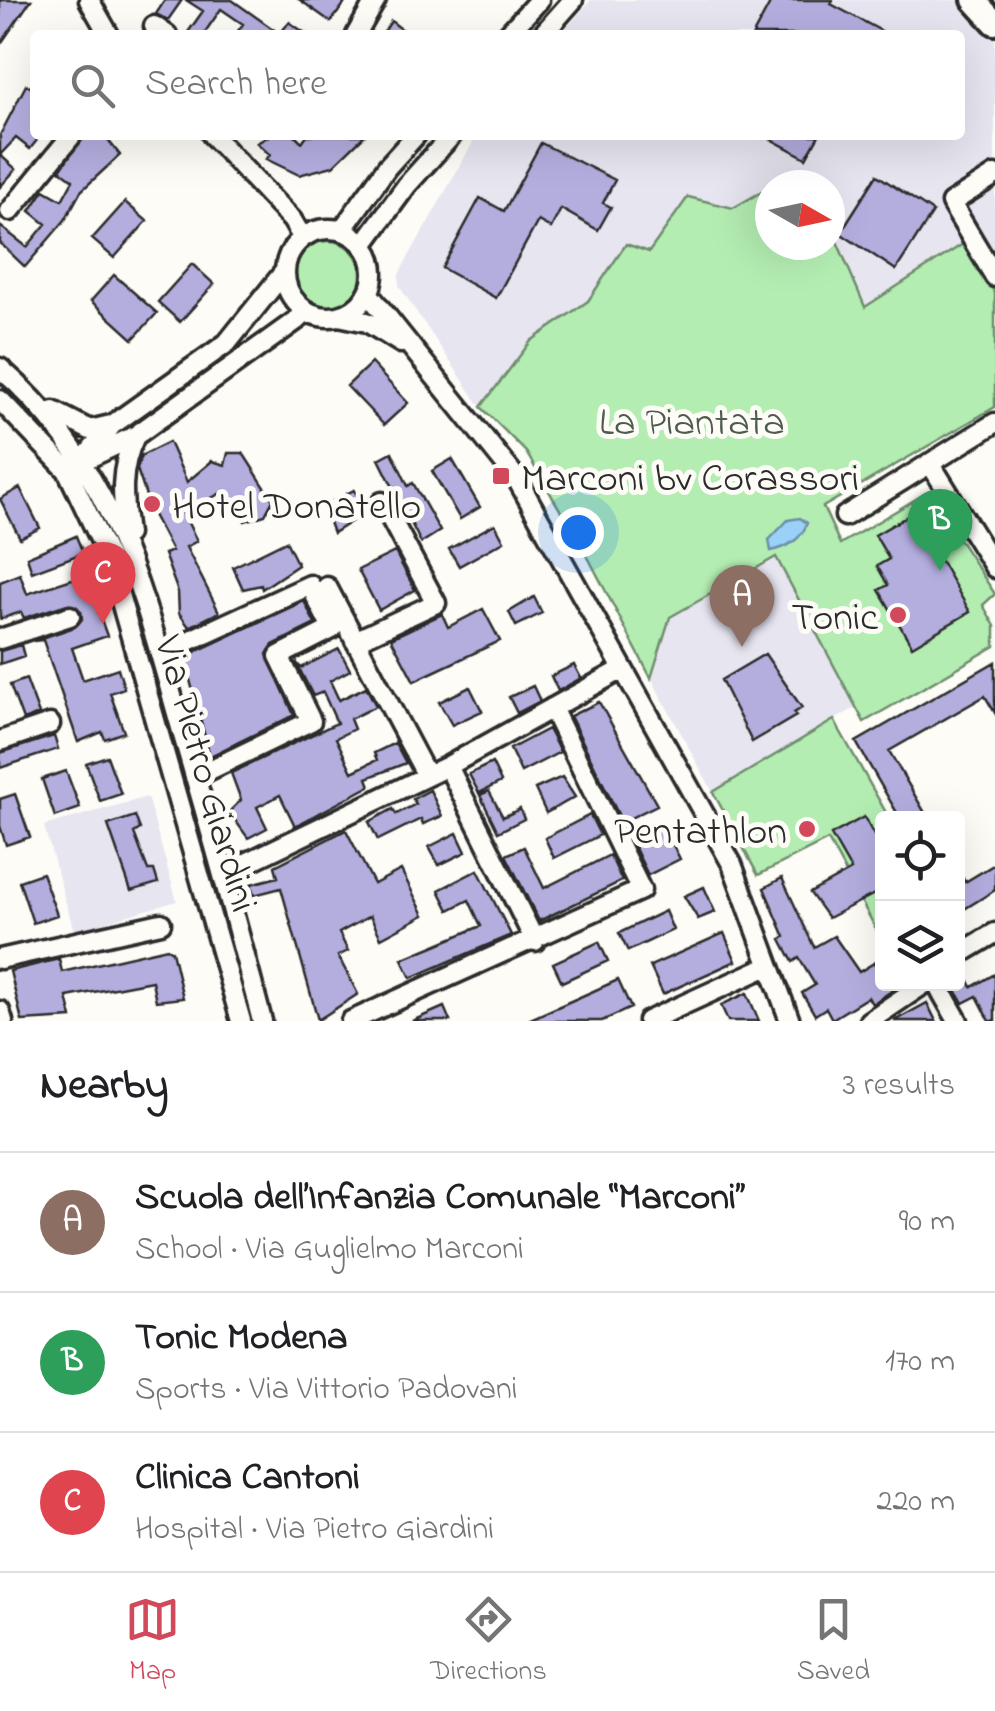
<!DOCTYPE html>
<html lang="en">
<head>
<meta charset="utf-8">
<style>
	:root { --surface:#fff; --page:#f2f2f2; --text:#202124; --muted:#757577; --line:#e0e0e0; --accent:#d1495b }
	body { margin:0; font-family:"Indie Flower",sans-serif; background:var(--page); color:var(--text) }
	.controls { position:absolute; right:30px; bottom:30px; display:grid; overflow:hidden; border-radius:10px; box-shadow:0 10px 40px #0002 }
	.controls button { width:90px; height:90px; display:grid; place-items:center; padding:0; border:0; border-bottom:2px solid var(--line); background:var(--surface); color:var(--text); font:50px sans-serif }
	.compass { position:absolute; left:755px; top:170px; width:90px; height:90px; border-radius:50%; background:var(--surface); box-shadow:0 10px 40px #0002; rotate:99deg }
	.you { position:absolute; left:578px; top:532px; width:35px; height:35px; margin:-25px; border:8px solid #fff; border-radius:50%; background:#1a73e8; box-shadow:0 0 0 15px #1a73e833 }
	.badge { display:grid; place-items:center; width:65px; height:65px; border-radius:50%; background:var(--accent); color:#fff; font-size:32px; font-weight:700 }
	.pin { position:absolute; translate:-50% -82px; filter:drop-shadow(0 2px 5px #0008) }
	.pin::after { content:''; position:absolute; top:52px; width:35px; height:30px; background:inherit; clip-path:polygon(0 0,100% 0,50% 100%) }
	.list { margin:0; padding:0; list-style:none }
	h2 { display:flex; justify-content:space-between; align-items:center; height:130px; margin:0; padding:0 40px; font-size:42px }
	h2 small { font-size:32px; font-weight:400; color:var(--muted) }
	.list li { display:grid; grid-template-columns:65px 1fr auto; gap:30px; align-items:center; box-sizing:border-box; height:140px; padding:0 40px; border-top:2px solid var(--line) }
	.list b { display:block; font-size:38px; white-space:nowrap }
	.list p { margin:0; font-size:32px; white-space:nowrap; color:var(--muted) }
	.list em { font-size:32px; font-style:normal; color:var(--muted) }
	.icon { flex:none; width:55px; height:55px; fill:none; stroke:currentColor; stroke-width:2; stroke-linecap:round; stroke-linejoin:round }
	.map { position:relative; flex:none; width:995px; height:1021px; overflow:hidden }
	.search { position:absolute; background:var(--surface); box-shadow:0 10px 40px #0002; left:30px; right:30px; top:30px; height:110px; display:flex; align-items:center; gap:25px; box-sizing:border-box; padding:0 35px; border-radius:10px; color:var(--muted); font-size:38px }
	.sheet { height:550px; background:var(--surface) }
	nav { display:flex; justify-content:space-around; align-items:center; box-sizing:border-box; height:140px; border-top:2px solid var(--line); background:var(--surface); font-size:28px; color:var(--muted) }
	nav a { display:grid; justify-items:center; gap:5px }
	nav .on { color:var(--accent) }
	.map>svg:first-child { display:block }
	.built { fill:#e7e5f0 }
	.green { fill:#b3edb2; stroke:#6f8c6e; stroke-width:2.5 }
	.water { fill:#99d1f8; stroke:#6d8fa6; stroke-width:2.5 }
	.building { fill:#b4aedf; stroke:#2b2b2b; stroke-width:2.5 }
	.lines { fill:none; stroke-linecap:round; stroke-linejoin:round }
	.minor-casing { stroke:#2b2b2b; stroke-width:25 }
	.major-casing { stroke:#2b2b2b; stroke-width:30 }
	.minor { stroke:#fdfcf7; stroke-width:18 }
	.major { stroke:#fdfcf7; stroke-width:22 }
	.poi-dot { fill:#d1495b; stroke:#fdfcf7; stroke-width:4 }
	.labels { text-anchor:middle; stroke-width:10; stroke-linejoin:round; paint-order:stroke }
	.park-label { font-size:40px; fill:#4d5c4d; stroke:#fdfcf7 }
	.poi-label { font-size:40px; fill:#2b2b2b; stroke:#fdfcf7; text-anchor:start }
	.street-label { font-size:40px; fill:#2b2b2b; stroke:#fdfcf7 }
</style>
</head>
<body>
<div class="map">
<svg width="995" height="1021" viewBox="0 0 995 1021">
	<rect width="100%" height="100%" fill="#fdfcf7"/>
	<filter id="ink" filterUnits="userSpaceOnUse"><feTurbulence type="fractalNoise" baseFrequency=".01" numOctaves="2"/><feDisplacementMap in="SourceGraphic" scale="20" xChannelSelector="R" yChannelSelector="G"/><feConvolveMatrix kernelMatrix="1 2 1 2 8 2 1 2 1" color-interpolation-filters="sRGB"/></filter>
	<g filter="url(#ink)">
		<path class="built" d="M591,0H959L995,36V293L963,245L865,307L830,225V185H813L805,168L733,208L688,197L648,253L626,244L588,301L531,341L481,407L399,286V274L477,135H960V35H560Z
			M777,557L855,708L713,792L651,678L670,617Z
			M147,797L177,901L74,931L44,826Z"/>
		<path class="green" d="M770,187V245H830V225L865,307L963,244L995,293V407L823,507L840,544L928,492L995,594L983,605L995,626V646L864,722L776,557L670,617L651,678L589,559L526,452L481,407L531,341L588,301L626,244L649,252L688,197L733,208Z
			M295 274a33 33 0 1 1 66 0a33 33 0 1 1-66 0Z
			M834,720L889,818H882V940L828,840L758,875L713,792Z"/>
		<path class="water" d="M800,518L807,523C802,539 787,548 771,551L769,540L788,520Z"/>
		<path class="building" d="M0,0H31L0,45Z
			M165,0H182L168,20L156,14Z
			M186,0H232L280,34L289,22L308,35H235L243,24L221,9L203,35H186L203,11Z
			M300,0H347L331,22Z
			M772,0H833L831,4L889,35H753Z
			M391,21L409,35H382Z
			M26,85L35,89V135H41L30,149L16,138L0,155L16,169L0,187V135Z
			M84,135H104L120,155L81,191L65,220L25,267L0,243V226L27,247L46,224L30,211L44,190L62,200L73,180L60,170Z
			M271,135H295L302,142L307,135H365L333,166L299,175L266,159L270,155L257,143Z
			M763,135H819L806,158Z
			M541,143L615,180L603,203L611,207L598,230L561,209L551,228L538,221L496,298L442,268L480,198L504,211Z
			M877,175L933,212L896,270L840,233Z
			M125,202L147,221L114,258L92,239Z
			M192,264L214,284L180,322L158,302Z
			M114,275L157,313L133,339L91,301Z
			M371,363L408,403L384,425L347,386Z
			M169,442L187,482L212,461L225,465L228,453H243L273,500L265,515L245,521L225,491L183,513L197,541L186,547L219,612L189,627L179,613L178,592L164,554L172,551L151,511L137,469L141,456Z
			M392,452L408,486L413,483L440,531L421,543L379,459Z
			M452,459L480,507L460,519L432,471Z
			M20,488L40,528L20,538L0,499Z
			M354,490L366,512L333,533L323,506Z
			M913,513L970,612L912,646L879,590L888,585L877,566L889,559L875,535Z
			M495,524L504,541L459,566L449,549Z
			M76,536L83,553L32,572L27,557Z
			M286,541L298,565L262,589L261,585L243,589L233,567Z
			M395,552L415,590L379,610L358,570Z
			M90,573L101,598L94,600L107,636L72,648L83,680L118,668L124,688L110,693L124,732L105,739L102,732L78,742L43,640L33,641L75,627L82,619L81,611L67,604L24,618L21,612L0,619V582L20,574L27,594Z
			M534,597L542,613L516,626L509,612Z
			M304,601L315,624L273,645L267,654L294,715L210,756L184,657Z
			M483,609L500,641L414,681L391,638L442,614L448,627Z
			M21,645L24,656L0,664V651Z
			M339,649L350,670L330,681L339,700L366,687L376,706L350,719L354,729L336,738L352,772L377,760L374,753L395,743L406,763L367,778L370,786L295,826L280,795L257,807L267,828L248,838L229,812L241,800L231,773L337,723L323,692L313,696L296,662L301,668Z
			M765,654L802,708L794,713L796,716L752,742L721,680Z
			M995,662V713L985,696L889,751L928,818H900L856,742Z
			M574,665L581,678L558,691L551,676Z
			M26,679L39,714L23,720L10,685Z
			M533,686L540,701L517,713L509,697Z
			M470,687L482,711L452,725L439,702Z
			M599,702L657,805L622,822L570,716Z
			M548,729L560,752L521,772L510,749Z
			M54,736L58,749L0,768V753Z
			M107,756L121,794L100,801L86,763Z
			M492,763L501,782L479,793L469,774Z
			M66,771L80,808L55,817L42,779Z
			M562,777L575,797L546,813L535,789Z
			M430,790L442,816L423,824L421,819L378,840L369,822L393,809L396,814L416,804L413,799Z
			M489,791L503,817L520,809L524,819L498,832L480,795Z
			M15,794L30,837L6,845L0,826V799Z
			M590,815L600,835L554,858L545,838Z
			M135,816L140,829L134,833L148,870H154L158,883L131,891L108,825Z
			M864,817L882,850V890L828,918L810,893L851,870L831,835Z
			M664,827L680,859L648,875L632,842Z
			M346,830L374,884L401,870L424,915L381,938L370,916L339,933L348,951L338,956L358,994L318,1020L281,888L254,895L251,884L278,877L275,866Z
			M457,833L466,852L439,865L429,847Z
			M524,847L544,888L610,855L622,881L539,921L506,855Z
			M995,864V890L958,913V869L965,882Z
			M478,870L511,935L411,978L402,959L481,926L469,900L449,910L439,890Z
			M42,873L57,915L33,923L19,881Z
			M782,878L814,947L834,936L859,972L882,958V984H902L872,1004L868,997L832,1019L826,1008L815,1015L802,993L815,985L799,958L793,962L781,939L785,937L764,888Z
			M704,887L715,912L698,919L684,896Z
			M665,911L673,930L628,951L619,933Z
			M724,933L736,961L663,994L650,966Z
			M599,942L608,961L562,982L553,963Z
			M167,948L172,951L183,998L156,1001L152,981L67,997L72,1018L22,1021L10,971L59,959L62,972Z
			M995,974V1021H990L977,996L963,1003L953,984L967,977L972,987Z
			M618,980L631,1008L602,1021H526Z
			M747,993L759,1021H728L721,1005Z
			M927,1003L936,1021H894Z
			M444,1007L450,1021H412Z"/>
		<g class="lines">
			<g class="minor-casing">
				<path id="minor" d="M89,0L109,35
					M154,26L167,35
					M356,35L376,0
					M507,35L539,0
					M542,35L573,0
					M212,135L292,220L302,237
					M995,175L951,203L995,277
					M10,211L72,135
					M285 273a44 44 0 1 1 88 0a44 44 0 1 1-88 0Z
					M342,230L387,167L416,135
					M363,245L407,185L452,135
					M368,293L517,479L732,864L790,1021
					M339,316L367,322L401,343
					M0,368C116,468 143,595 183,735C211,830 237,925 262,1021
					M0,400L67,470L108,556L241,1021
					M53,411L90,430L111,425
					M84,459L112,425L227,343L284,272
					M930,463L995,568
					M76,464L135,436L308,312
					M845,516L995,423
					M127,534C122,497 119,470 135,436
					M327,587L427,776
					M0,639L70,616
					M355,641L436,603L382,502
					M160,654L310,585L332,629L279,656L311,721L195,777
					M0,741L50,724
					M448,766L535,941
					M223,874L448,766L621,670
					M958,955L995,933
					M0,959L161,923
					M937,984L958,1021
					M0,1011L3,1021
					M351,1021L641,890L552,708
					M648,1021L768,966
					M869,1021L924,984"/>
			</g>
			<g class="major-casing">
				<path id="major" d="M974,0L995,23"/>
			</g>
			<use href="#minor" class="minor"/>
			<use href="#major" class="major"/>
		</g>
	</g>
	<g class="poi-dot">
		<rect x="491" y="466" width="20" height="20" rx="5"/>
		<circle cx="152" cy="504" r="10"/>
		<circle cx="898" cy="615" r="10"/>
		<circle cx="807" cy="829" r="10"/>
	</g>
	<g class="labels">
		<g class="park-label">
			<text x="692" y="434">La Piantata</text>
		</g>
		<g class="poi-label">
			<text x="521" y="490">Marconi bv Corassori</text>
			<text x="172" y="518">Hotel Donatello</text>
			<text x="878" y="629" text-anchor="end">Tonic</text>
			<text x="787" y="843" text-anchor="end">Pentathlon</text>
		</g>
		<g class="street-label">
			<text transform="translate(208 773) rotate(74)" y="14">Via Pietro Giardini</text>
		</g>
	</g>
</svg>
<div class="controls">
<button><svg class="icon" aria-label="locate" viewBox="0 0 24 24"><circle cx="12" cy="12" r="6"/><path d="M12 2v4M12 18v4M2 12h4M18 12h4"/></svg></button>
<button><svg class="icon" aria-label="layers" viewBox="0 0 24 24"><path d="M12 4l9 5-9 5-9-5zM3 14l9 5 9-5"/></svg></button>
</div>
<svg class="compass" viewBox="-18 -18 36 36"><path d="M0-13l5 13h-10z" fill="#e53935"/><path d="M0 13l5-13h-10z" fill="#757577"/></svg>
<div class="you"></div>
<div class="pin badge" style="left:742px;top:647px;background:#8d6e63">A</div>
<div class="pin badge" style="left:940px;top:571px;background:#2e9e5b">B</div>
<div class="pin badge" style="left:103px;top:624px;background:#e0444e">C</div>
<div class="search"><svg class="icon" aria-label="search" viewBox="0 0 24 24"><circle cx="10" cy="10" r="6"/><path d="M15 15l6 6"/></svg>Search here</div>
</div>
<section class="sheet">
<h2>Nearby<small>3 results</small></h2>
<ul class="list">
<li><span class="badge" style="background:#8d6e63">A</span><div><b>Scuola dell’Infanzia Comunale “Marconi”</b><p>School · Via Guglielmo Marconi</p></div><em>90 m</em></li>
<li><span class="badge" style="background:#2e9e5b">B</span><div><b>Tonic Modena</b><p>Sports · Via Vittorio Padovani</p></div><em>170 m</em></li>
<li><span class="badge" style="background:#e0444e">C</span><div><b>Clinica Cantoni</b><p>Hospital · Via Pietro Giardini</p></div><em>220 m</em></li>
</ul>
</section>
<nav>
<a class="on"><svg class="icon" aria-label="map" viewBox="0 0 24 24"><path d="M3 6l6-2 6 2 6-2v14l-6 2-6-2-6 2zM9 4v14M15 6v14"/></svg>Map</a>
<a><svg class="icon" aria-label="directions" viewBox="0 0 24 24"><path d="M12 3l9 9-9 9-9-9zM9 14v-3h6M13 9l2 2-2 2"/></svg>Directions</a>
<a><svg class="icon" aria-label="saved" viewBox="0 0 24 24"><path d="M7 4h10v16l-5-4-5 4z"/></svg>Saved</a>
</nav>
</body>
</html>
